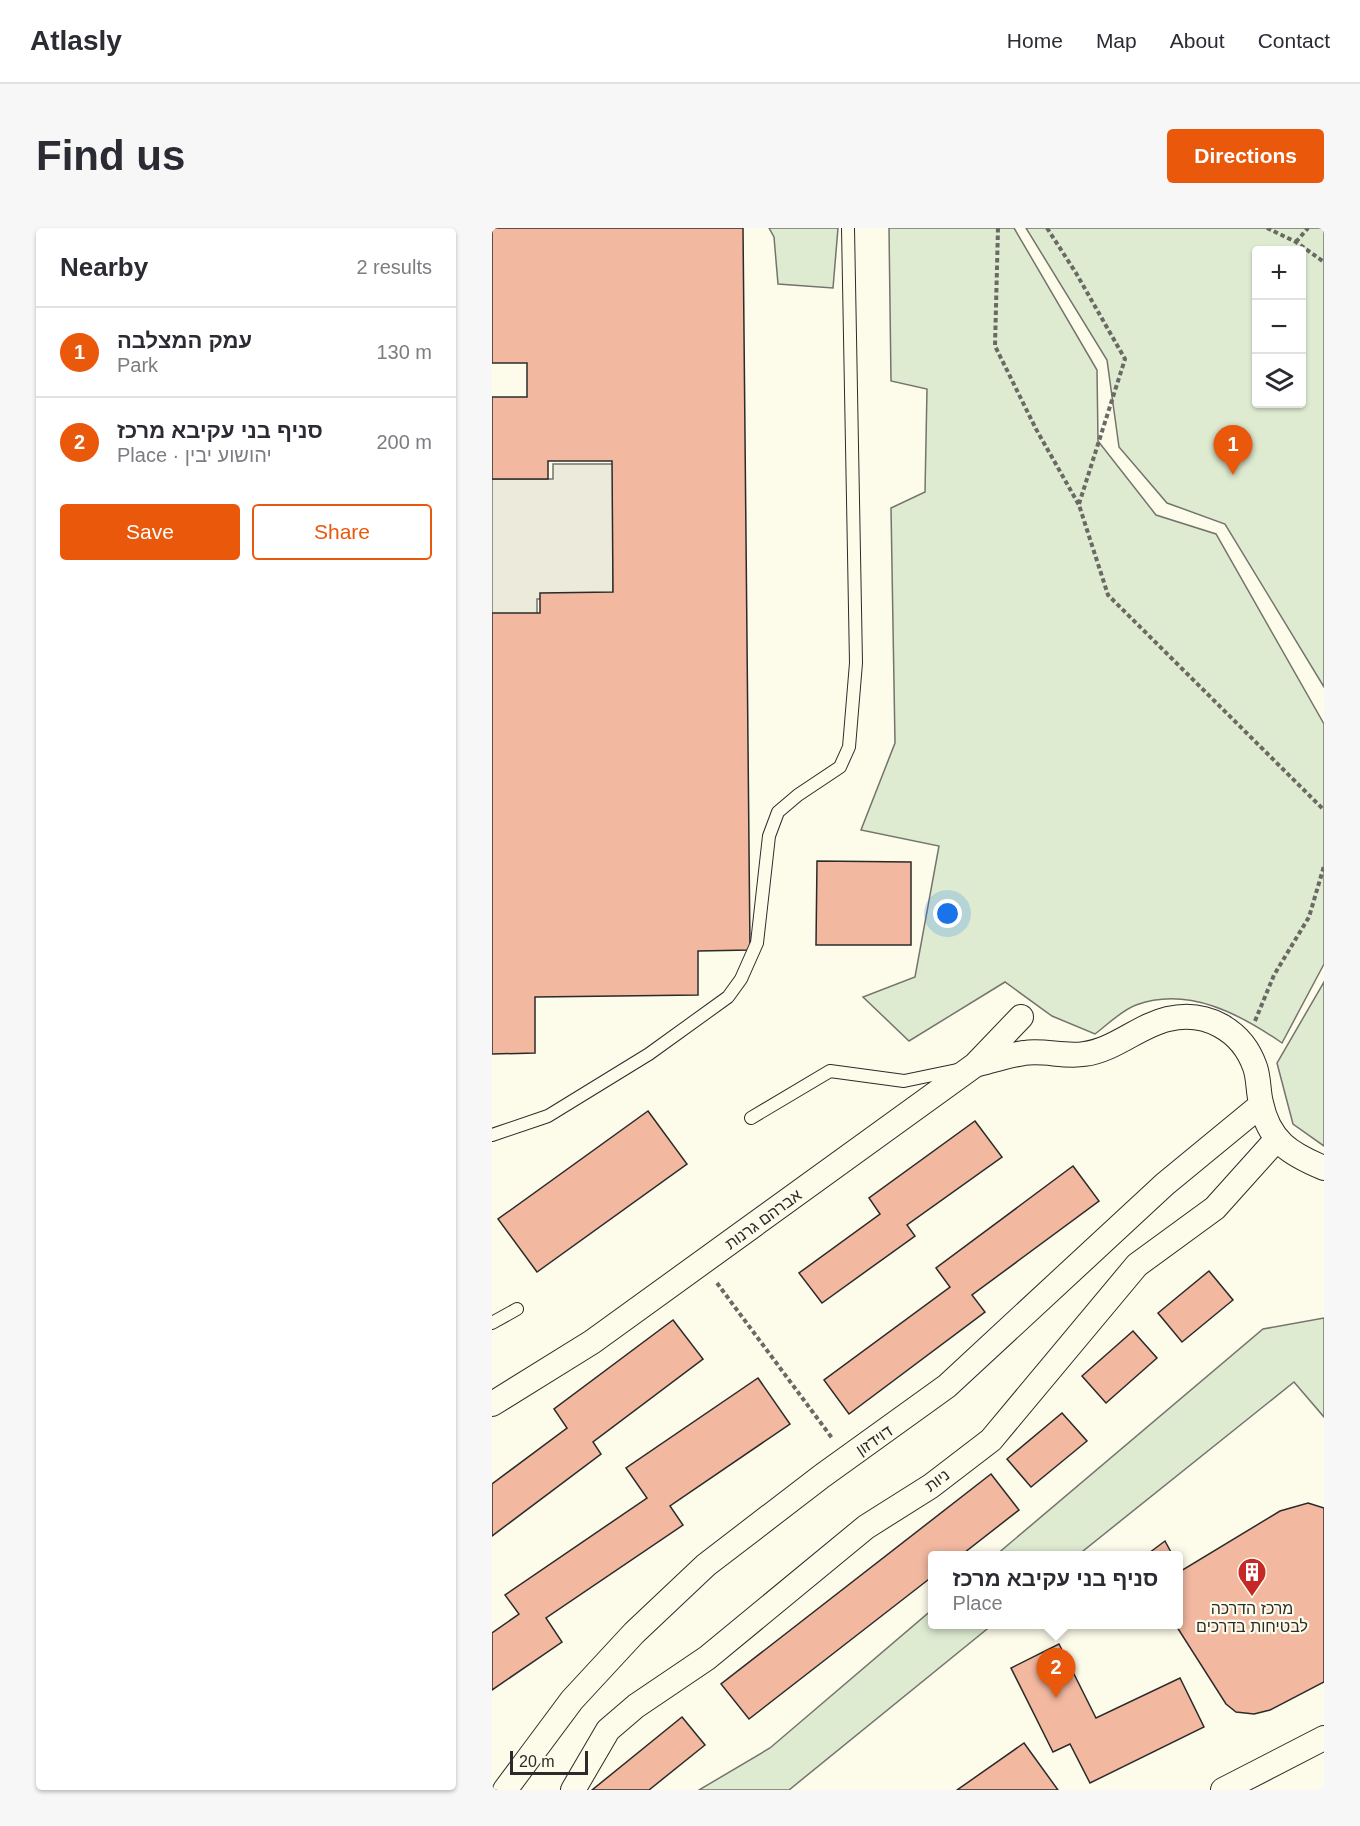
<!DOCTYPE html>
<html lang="en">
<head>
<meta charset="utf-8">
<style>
	:root { --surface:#fff; --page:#f7f7f7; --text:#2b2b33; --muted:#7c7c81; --line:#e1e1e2; --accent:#ea580c }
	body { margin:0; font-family:Helvetica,"Noto Sans Hebrew",sans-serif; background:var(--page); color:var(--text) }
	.controls { position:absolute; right:18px; top:18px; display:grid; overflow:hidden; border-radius:6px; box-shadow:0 2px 4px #0004 }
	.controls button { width:54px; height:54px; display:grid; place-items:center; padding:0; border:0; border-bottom:2px solid var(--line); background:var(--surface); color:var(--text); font:30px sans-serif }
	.scale { position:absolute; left:18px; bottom:15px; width:78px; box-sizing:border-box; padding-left:6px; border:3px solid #2b2b2b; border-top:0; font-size:16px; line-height:21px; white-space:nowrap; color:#2b2b2b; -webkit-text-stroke:4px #fdfbea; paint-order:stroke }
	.you { position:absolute; left:456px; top:686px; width:21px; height:21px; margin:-15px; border:4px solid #fff; border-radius:50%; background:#1a73e8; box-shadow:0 0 0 9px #1a73e833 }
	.badge { display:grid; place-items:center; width:39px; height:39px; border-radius:50%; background:var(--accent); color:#fff; font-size:20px; font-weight:700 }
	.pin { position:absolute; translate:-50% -50px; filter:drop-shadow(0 2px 3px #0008) }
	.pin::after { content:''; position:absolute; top:32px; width:21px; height:18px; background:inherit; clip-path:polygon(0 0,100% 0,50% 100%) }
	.popup { position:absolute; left:436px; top:1323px; width:255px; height:78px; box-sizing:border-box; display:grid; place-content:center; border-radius:6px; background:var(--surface); filter:drop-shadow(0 2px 4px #0005); font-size:20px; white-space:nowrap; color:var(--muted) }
	.popup b { font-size:22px; color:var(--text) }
	.popup::after { content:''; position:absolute; left:50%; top:100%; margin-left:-12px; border:12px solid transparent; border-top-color:var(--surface) }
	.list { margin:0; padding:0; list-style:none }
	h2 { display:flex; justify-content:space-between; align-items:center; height:78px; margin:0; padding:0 24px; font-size:26px }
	h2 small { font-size:20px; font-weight:400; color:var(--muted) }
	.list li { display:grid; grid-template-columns:39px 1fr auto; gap:18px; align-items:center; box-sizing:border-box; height:90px; padding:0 24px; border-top:2px solid var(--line) }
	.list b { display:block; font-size:22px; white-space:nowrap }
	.list p { margin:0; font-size:20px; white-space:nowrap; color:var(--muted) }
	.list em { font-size:20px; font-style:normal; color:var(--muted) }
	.actions { display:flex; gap:12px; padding:18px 24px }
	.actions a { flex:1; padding:14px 0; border:2px solid var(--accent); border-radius:6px; text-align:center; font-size:21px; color:var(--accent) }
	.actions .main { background:var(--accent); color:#fff }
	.icon { flex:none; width:33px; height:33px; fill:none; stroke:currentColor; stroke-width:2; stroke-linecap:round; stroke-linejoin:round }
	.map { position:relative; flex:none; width:832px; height:1562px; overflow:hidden; border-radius:6px }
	header { display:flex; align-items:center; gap:36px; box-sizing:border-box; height:84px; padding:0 30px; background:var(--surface); border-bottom:2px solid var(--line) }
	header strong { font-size:28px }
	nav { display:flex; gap:33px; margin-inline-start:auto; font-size:21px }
	.intro { display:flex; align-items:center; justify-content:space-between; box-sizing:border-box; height:144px; padding:0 36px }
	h1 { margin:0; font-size:42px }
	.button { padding:15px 27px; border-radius:6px; background:var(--accent); color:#fff; font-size:21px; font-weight:700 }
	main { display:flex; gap:36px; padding:0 36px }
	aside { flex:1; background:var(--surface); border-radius:6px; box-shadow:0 2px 4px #0004 }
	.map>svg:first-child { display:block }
	.green { fill:#deebd1; stroke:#74746e; stroke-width:1.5; fill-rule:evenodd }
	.parking { fill:#eceadb; stroke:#74746e; stroke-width:1.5 }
	.building { fill:#f2b8a0; stroke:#2b2b2b; stroke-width:1.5 }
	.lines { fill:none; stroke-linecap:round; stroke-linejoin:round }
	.service-casing { stroke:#2b2b2b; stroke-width:14 }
	.minor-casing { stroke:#2b2b2b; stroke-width:26 }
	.path { stroke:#6a6964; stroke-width:4; stroke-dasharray:4.5 3; stroke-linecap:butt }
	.service { stroke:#fdfbea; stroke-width:12 }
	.minor { stroke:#fdfbea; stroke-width:24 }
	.labels { text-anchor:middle; stroke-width:4.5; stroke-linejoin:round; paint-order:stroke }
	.street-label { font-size:16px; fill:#2b2b2b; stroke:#fdfbea }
	.poi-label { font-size:16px; fill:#2b2b2b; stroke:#fdfbea }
</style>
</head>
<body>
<header>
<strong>Atlasly</strong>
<nav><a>Home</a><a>Map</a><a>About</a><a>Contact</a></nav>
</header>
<div class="intro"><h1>Find us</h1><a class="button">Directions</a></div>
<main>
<aside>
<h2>Nearby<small>2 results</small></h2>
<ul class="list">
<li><span class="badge">1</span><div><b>עמק המצלבה</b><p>Park</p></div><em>130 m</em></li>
<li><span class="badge">2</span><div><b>סניף בני עקיבא מרכז</b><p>Place · יהושוע יבין</p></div><em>200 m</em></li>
</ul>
<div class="actions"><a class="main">Save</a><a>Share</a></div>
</aside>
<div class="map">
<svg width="832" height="1562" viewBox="0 0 832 1562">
	<rect width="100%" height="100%" fill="#fdfbea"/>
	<path class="green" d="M277,0H346L341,60L286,56L282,9Z
		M397,0H522L605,142L606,213L664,287L724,306L832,496V736L790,815C748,786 696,758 644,777C630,782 615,797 603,806L560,788L513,754L417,813L371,769L423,749L447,618L369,602L403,515L399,280L433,264L435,161L399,153Z
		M534,0H832V459L733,296L675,275L627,219L615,132ZM764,22H810V176H764Z
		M832,754V918L801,896L785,835Z
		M832,1090V1189L802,1154L586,1327H504L771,1101Z
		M441,1381V1396L500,1397L297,1562H207L278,1520Z"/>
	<path class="parking" d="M61,236H121V371H45V389H0V251H61Z"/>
	<path class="building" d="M0,0H251L258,722L206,723V767L43,769V825L0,826V385H48V365L121,364L120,233H56V251H0V169H35V135H0Z
		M325,633L419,634V717H324Z
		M156,883L195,936L45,1044L6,991Z
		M483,893L510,929L415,997L423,1008L330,1075L307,1045L388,986L377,970Z
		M581,938L607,973L480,1067L493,1084L357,1186L332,1152L458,1059L444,1040Z
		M717,1043L741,1072L690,1114L666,1085Z
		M181,1092L211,1131L101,1214L109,1226L0,1308V1256L75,1200L62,1181Z
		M641,1103L665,1130L614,1175L590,1148Z
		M266,1150L298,1196L178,1278L191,1297L54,1390L70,1414L0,1462V1405L27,1386L13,1367L155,1270L134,1240Z
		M570,1185L595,1213L539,1259L515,1231Z
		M499,1246L527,1282L468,1328H441V1348L257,1491L229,1456Z
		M816,1275L832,1280V1454L778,1482L762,1486L744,1484L734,1476L683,1396H687V1339L689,1343L788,1283Z
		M673,1313L681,1328H653Z
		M567,1416L604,1490L688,1450L712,1499L598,1555L578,1516L561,1524L519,1440Z
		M190,1489L213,1517L157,1562H100Z
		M532,1515L566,1562H465Z"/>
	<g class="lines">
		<g class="service-casing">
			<path id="service" d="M259,890L338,843L412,853L465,842
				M0,907L56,888L157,826L236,769L249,751L265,715L277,608L286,584L306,567L348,539L357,519L364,435L356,0
				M0,1095L25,1081"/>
		</g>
		<g class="minor-casing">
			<path id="minor" d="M483,837C499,833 516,827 532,825C552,822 572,829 592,826C623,822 646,798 676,791C714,782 750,802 763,839C767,850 766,864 769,875C777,913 798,926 832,940
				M0,1176L100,1114L483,837L529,789
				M13,1562L80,1472L142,1405L214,1337L330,1248L455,1158L673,956L769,877
				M81,1562L116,1502L144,1478L215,1430L374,1299L439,1258L499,1212L645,1037L723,980L784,912
				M731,1562L832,1510"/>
		</g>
		<path class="path" d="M506,0L503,118L544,201L587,277L616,367L832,582
			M555,0L584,45L633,131L587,276
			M775,0L804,14L832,34
			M804,14L816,0
			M763,793L782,747L817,689L832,638
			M225,1055L340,1210"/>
		<use href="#service" class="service"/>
		<use href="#minor" class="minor"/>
	</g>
	<defs>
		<g id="building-pin" transform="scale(1.5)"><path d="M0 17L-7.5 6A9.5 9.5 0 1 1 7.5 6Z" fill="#c62828" stroke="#fdfbea"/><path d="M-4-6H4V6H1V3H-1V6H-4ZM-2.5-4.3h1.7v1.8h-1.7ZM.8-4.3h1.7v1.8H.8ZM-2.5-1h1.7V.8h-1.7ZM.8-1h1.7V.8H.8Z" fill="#fff"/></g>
	</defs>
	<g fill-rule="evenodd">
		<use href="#building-pin" x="760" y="1344"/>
	</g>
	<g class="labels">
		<g class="street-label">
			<text transform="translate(271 991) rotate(-36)" y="6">אברהם גרנות</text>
			<text transform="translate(382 1212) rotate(-34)" y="6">דוידזון</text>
			<text transform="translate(445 1252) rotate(-36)" y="6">ניות</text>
		</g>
		<g class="poi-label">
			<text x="760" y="1386">מרכז הדרכה<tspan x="760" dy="18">לבטיחות בדרכים</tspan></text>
		</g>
	</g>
</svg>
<div class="controls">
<button>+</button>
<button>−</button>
<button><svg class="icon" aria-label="layers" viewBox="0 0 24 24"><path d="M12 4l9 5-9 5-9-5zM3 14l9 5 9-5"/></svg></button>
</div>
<div class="scale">20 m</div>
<div class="you"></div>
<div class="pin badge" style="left:741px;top:247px">1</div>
<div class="pin badge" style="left:564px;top:1470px">2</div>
<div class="popup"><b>סניף בני עקיבא מרכז</b>Place</div>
</div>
</main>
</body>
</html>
